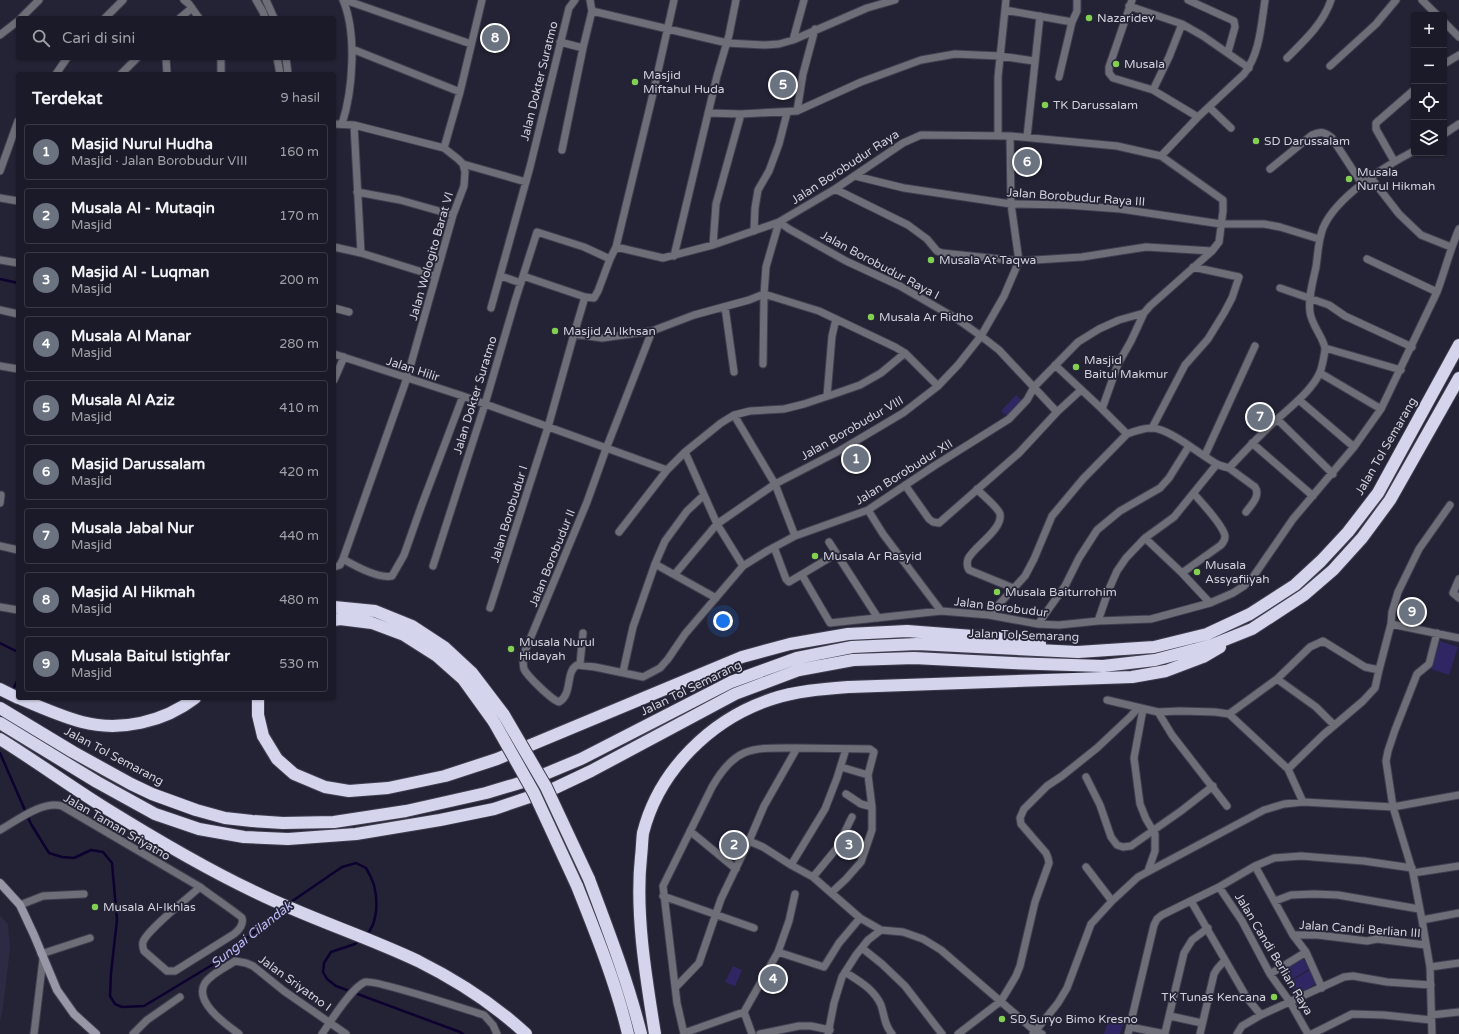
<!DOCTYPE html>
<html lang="id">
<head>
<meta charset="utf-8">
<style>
	:root { --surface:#1b1a28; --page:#242330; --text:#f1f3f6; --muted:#a0a1a8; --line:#393845; --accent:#81d051 }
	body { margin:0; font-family:"Varela Round",sans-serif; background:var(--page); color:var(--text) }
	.controls { position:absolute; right:12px; top:12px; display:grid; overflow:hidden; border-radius:4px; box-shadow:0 1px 3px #0004 }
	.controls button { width:36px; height:36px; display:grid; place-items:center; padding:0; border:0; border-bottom:1px solid var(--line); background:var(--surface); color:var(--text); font:20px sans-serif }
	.you { position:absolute; left:723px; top:621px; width:14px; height:14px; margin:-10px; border:3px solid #fff; border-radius:50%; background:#1a73e8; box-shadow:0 0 0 6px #1a73e833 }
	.badge { display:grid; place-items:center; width:26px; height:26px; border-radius:50%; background:var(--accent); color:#fff; font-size:13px; font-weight:700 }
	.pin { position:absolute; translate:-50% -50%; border:2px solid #fff; box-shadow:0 1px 4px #0006 }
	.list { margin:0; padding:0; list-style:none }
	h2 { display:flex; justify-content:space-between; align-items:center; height:52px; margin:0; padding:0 16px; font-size:17px }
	h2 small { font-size:13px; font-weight:400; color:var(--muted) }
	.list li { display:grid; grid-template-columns:26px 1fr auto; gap:12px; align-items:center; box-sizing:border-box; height:56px; margin:0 8px 8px; padding:0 8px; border:1px solid var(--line); border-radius:4px }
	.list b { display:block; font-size:15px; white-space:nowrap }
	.list p { margin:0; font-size:13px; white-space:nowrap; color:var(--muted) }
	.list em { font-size:13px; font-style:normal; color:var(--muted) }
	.icon { flex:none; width:22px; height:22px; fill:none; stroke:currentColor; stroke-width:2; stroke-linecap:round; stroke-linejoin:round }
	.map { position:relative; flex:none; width:1459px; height:1034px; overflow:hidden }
	.search { position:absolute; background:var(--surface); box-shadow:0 1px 3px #0004; left:16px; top:16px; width:320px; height:44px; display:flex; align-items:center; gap:10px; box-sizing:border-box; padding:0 14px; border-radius:4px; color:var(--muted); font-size:15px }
	.panel { position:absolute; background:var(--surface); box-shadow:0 1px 3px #0004; left:16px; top:72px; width:320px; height:628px; border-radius:4px }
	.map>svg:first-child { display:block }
	.built { fill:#2c2b43 }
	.green { fill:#2f2663 }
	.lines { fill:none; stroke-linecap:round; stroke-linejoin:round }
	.stream { stroke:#0d012f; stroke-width:2.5 }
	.street-casing { stroke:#403f50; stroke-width:9 }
	.secondary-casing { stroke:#403f50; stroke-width:10 }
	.highway-casing { stroke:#403f50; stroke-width:14 }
	.street { stroke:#6e6e78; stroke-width:7 }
	.secondary { stroke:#9797a7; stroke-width:8 }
	.highway { stroke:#d4d4ec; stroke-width:12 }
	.highway-bridge-casing { stroke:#403f50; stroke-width:14; stroke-linecap:butt }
	.highway-bridge { stroke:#d4d4ec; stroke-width:12 }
	.poi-dot { fill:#81d051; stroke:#242335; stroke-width:1.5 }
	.labels { text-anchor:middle; stroke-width:3.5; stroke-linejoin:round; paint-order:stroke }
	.poi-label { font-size:12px; fill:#d0d0dc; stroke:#242335; text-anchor:start }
	.street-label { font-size:12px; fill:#d0d0dc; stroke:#242335 }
	.water-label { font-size:13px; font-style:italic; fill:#bcbbf7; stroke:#242335 }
</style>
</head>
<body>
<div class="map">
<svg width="1459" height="1034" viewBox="0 0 1459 1034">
	<rect width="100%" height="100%" fill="#242335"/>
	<path class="built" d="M0,916L8,924L10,949L3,1007L0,1021Z"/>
	<path class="green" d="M1016,395L1023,402L1008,417L1001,411Z
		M1440,641L1458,647L1449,675L1431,669Z
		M1302,956L1309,969L1289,981L1281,968Z
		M733,966L742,970L735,986L725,982Z
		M1310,970L1317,983L1297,995L1289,982Z
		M1110,1014L1125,1019L1120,1034H1104Z"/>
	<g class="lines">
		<path class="stream" d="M0,279L18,283
			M0,643L18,652
			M12,692L18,679
			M0,753L31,824L49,853L62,857L74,858L91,850L103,852L112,863L117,920L111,973L110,996L115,1004L122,1007L144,1006L222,959L283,908
			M288,904L342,867L356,863L366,868C369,873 372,879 374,885C378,900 378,924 366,935
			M360,940L355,944L331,952L324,963L323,972L327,979L336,986L460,1032L463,1034"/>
		<g class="street-casing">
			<path id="street" d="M184,0L189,4L199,18
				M256,0L263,12L265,18
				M266,0L274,18
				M345,0L471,44
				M1132,0L1109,67V73L1113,78L1153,90L1198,117
				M1188,0L1234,21L1235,27L1228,52
				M1422,0L1437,15
				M1129,6L1182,24L1203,36L1249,68
				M1005,10L1072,22
				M592,11L727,43L765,45L779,44L793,40L867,8L895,0
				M21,18L39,0
				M105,18L123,0
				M180,18L192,8
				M1444,22L1459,37
				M0,35L18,21
				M793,40L804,0
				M560,42L583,48
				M352,49L460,92
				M166,58L167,74
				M221,58V74
				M277,58L280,74
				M286,58L288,74
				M1287,58C1304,41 1323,24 1331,0
				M1444,64L1459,55
				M1330,66L1376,24L1396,0
				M56,74L67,58
				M121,74L137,58
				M1059,77L1072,22L1077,11V0
				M1153,90L1169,57L1182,24
				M1209,107L1231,128
				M797,111L803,74L815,29
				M708,113L741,114L797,111L861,82L921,60L955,54L1000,56L1034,61
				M334,124L354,125L444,148L458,159L463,164L465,172L464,186L453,215L407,378L343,559L340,565L334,567
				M342,124C353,90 357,33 343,0
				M354,125L361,253
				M1444,134L1459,124
				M998,135V77L1006,0
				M1027,137L1040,16
				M444,148L460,92L482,0
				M562,150L583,48L592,11L590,0
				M1161,156L1198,117L1244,74C1260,53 1261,26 1265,0
				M1394,161L1376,129V123L1414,90
				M463,164L526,182
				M1270,169L1312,135C1321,131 1325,132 1332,138L1362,184
				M0,171L18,121
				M855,176L904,188L1011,204L1067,205L1121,209L1221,224H1264L1280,227L1319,239
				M1371,178L1399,214L1421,235L1451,247
				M835,189L908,225L927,239L937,251L942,253L1019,261L1082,257L1146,247L1212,251
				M357,192L400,200L453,215
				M0,198L18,201
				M779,222L789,229L846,261L900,286L957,319L981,336L999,350L1057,412
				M754,231L755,208L758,190L769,171L779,144L787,113
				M713,245L716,204L741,114
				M334,247L361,253L435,276
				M616,247L663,258L713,245L779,222L835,189L903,143L921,135L1010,136L1117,146L1161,156L1223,200V211L1219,242L1212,251L1150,306L1144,313L1119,320L1099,329L1078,342L1034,387L1027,400L1009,419L934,466L868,510L795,536L767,551L743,566L685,634L668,659L660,668L643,677L595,667L577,665C565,672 573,694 559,702C552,700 527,676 524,669C523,665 523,661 523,656L587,502L606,449L652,331
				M674,256L717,76L729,35L736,0
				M1367,259L1437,292
				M0,260L18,263
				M501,276L521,283
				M523,276L585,297L594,298L598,291L610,259
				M1280,288L1329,305L1345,316L1412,347
				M764,294L819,311L895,347L905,353L938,386
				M725,307L734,372
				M334,308L349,312
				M491,308L530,167L569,8L575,0
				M0,310L18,314
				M574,334L585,297
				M1325,348L1401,370
				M334,354L463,396L667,470
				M763,364L764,294L766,267L779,222
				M1055,365L1102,409L1127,434C1135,431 1143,428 1152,428C1171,429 1200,455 1217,464C1221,466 1225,467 1229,468C1243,453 1258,437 1273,423C1288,409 1313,390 1320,372C1322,368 1325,352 1325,348C1323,337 1311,324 1310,312C1308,297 1313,281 1316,267C1318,254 1318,241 1323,228C1336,197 1385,166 1414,151
				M0,366L18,369
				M1320,373L1381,409
				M334,380L344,357
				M827,396L832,336L836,319
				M1299,400L1354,447
				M1102,409L1118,364L1131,341L1144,313
				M734,415L775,484L795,536
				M1277,419L1333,474
				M1152,428L1185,365L1208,339L1224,313L1232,298L1239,277L1193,267
				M1252,443L1313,496
				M685,452L717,524L743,566
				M1205,455L1255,346
				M1229,468L1255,487C1261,496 1251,505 1246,512
				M905,485L929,519L933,522L939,523L1019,453L1057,412L1081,390
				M977,489C982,495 998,507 1000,514C1003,530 973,547 968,559C967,562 967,565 968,568L969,570L1013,588
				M0,503L1,495
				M868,510L883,534L941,611
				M619,532L667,470L685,452L721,423L734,415L750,411L784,409L804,404L837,393L860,385L881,373L905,353
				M1145,538L1182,573L1210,603
				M829,542L878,618
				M0,546L18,550
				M774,547L786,579L789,582L836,554
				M343,559C355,566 378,579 392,576L404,555L421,507L463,396
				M655,564L716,598
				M433,566L485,404L515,301L537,232L584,247L610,259L616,247L652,98L674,0
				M1182,573L1221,545C1223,543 1225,540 1225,536C1223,525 1202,503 1194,494
				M675,574L717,524L775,484L839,451L903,413L938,386L958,365L981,336L1004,296L1019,261L1011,204L1010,136
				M802,575L830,623L941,611L989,615L1038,624L1059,625L1098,621L1151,619L1210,603L1233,593L1244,586L1253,577L1293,519L1354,447L1381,409L1437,292C1445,271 1450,249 1459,229
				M1459,579L1453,593L1459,598
				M0,607L18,610
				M490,608L548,427L574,334L602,338L652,331L694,315L749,300L764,294
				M989,615L1025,576L1034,559L1052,516L1083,479L1127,434
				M1098,621L1109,589L1117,571L1126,558L1145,538L1174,517L1217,464
				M1038,624L1065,586L1079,558L1097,530L1120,511L1160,488L1169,478L1189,446
				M1391,624L1459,638
				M580,664L583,633
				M1379,670L1391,624L1392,612L1398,592L1419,549L1450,505
				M623,672L633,627L655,564L665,541L687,511L704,495
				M1277,679L1316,707L1334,725
				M1107,700L1158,712L1180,711L1215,712L1229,714L1277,679L1310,647L1323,641L1365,667L1379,670L1375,688L1363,701L1323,735L1288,769
				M1143,709L1134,758L1140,804L1146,819L1155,834V851L1148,871
				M1158,712L1172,735L1227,806
				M1229,714L1288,769L1303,802
				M841,767L868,775
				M1086,777L1100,805L1111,837L1117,845L1123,847L1131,846L1181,811L1213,786
				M846,794L861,804L872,807
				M852,817L837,848L813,877L860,918L881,930L903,932L923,939L941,950L1035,1031L1042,1034
				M0,830C16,821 43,800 62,806L200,887C206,892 240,915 242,918C244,925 239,930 234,934L175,971H167L144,951C143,948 142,945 143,942C147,930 189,897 200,887
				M690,831L736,869
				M749,841L763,847L791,865L825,809L837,778L846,749
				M791,865L813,877
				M1255,866L1293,935L1306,952L1322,988
				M1086,867L1112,901
				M1413,873L1459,866
				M1219,887L1242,921L1270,974L1290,1002L1308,1034
				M663,896L754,928
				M1191,901L1247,998L1261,1015
				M1275,901L1291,895L1314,894L1338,895L1419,909
				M20,905L43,896L84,894
				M1422,920L1459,913
				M1293,935H1318L1367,941L1377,939L1426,945
				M862,948L882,964L905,986L942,1034
				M778,952L824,967L839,943L860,918
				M41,954L90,938
				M1430,967L1459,963
				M845,972C859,981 874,989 881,1005C885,1017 884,1024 892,1034
				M1270,974L1306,952
				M676,987L699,963L721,899L749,841L764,806L797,748L870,749L874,752L868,775L872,807V830L861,862L846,879L832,892
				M1431,1015L1459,1012
				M1170,1016L1202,1023
				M1130,1027L1165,1034
				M684,1033L744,1012
				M1165,1033L1184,953L1192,940L1208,928
				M34,1034L43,959
				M133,1034L147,1020L180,997
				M239,1034C227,1025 193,1002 205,983C211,974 226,967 235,961L246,963L253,966L284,991L346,1034
				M322,1034C331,1021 351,988 365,982C375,979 468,1010 484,1015L493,1025L497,1034
				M684,1034L677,1003L663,886L712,787C736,745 753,748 797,748
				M752,1034L744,1012L778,952L789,921L795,894
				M760,1034L799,1026H811L830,1030
				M828,1034L834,1003L842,977L856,955L868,940L881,930
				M958,1034L1001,1001L1016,976L1020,966L1035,902L1049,863L1048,858L1046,853L1021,824L1020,818L1024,809L1047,786L1062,776L1097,748L1130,717L1138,708
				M1033,1034L1058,1003L1067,988L1091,924L1112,901L1138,877L1264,810L1284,804L1303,802L1393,807L1459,795
				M1128,1034L1154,925L1157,919L1162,915L1219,887L1255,866L1274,858L1301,856L1364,861L1412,868
				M1200,1034L1214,974L1217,969L1225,960
				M1237,1034L1242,1026L1261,1015L1344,977L1353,976L1387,982L1431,985
				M1312,1034L1352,1014L1384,1015L1431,1020
				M1432,1034L1430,967L1422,920L1413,873L1393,807L1386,761L1388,751L1395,730L1417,674L1429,664L1437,633"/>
		</g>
		<g class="secondary-casing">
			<path id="secondary" d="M0,883L20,905L34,935L57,990L74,1014L96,1034"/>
		</g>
		<g class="highway-casing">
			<path id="highway" d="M334,607L375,611L412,626L444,647L472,673L504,715
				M334,620L340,619L372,623L404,635L437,656L463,679L494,722
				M0,689L18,698
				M19,698C40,707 60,716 82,722C120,732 164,722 195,698
				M258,698V715L263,736L277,759L294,774L325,787L349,791L388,788L445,776L497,759L742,657L790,644L848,634L907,631L1012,639L1040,644
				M0,708L73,752L131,784L152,794L196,810L225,818L252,821L283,823L334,822L406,811L486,793L533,779L581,759L731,682L797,658L852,647L917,644L1078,652L1154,647L1207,634L1250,614L1295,585L1321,561L1348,532L1378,493L1459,345
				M0,723L97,782L155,814L199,829L244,837L288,839L356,834L440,820L494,809L553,789L591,771L735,694L799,670L853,660L914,658L1012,663L1103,666L1155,660L1212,645L1252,629L1304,595L1333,570L1362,538L1390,500L1459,378
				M0,739C34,760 67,784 102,806C152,837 202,867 255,892C308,918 365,936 418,961C456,980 495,1005 526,1034
				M589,879C608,930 628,981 641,1034
				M577,886C596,934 616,983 628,1034
				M655,1034C646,978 635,913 641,857C642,849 642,841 643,833C659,770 711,719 772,699C796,691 823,689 849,687L1132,677L1166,671L1203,657L1220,647"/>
		</g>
		<use href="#street" class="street"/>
		<use href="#secondary" class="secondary"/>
		<use href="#highway" class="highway"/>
		<g class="highway-bridge-casing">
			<path id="highway-bridge" d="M504,715L546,787L589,879
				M494,722L534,793L577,886"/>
		</g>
		<use href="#highway-bridge" class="highway-bridge"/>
	</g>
	<g class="poi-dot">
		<circle cx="1089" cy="18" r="4"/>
		<circle cx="1116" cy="64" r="4"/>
		<circle cx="635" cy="82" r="4"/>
		<circle cx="1045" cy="105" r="4"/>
		<circle cx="1256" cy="141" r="4"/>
		<circle cx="1349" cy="179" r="4"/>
		<circle cx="931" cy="260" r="4"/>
		<circle cx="871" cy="317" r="4"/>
		<circle cx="555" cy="331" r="4"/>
		<circle cx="1076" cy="367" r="4"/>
		<circle cx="815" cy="556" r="4"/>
		<circle cx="1197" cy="572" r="4"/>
		<circle cx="997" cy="592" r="4"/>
		<circle cx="511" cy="649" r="4"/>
		<circle cx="95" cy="907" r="4"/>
		<circle cx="1274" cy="997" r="4"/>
		<circle cx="1002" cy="1019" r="4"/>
	</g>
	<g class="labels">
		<g class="poi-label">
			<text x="1097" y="22">Nazaridev</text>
			<text x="1124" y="68">Musala</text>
			<text x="643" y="79">Masjid<tspan x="643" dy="14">Miftahul Huda</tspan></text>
			<text x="1053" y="109">TK Darussalam</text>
			<text x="1264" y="145">SD Darussalam</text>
			<text x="1357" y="176">Musala<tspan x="1357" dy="14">Nurul Hikmah</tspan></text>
			<text x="939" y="264">Musala At Taqwa</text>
			<text x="879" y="321">Musala Ar Ridho</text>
			<text x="563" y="335">Masjid Al Ikhsan</text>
			<text x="1084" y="364">Masjid<tspan x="1084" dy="14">Baitul Makmur</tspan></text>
			<text x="823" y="560">Musala Ar Rasyid</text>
			<text x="1205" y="569">Musala<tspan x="1205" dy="14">Assyafiiyah</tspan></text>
			<text x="1005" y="596">Musala Baiturrohim</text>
			<text x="519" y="646">Musala Nurul<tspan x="519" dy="14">Hidayah</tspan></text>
			<text x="103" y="911">Musala Al-Ikhlas</text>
			<text x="1266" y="1001" text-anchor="end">TK Tunas Kencana</text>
			<text x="1010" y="1023">SD Suryo Bimo Kresno</text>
		</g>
		<g class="street-label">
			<text transform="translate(539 81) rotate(-76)" y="4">Jalan Dokter Suratmo</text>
			<text transform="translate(845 167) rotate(-33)" y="4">Jalan Borobudur Raya</text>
			<text transform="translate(1076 197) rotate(4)" y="4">Jalan Borobudur Raya III</text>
			<text transform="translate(431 256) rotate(-74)" y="4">Jalan Wologito Barat VI</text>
			<text transform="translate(880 265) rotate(28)" y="4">Jalan Borobudur Raya I</text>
			<text transform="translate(413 369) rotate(18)" y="4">Jalan Hilir</text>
			<text transform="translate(475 395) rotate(-73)" y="4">Jalan Dokter Suratmo</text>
			<text transform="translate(852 428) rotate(-30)" y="4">Jalan Borobudur VIII</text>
			<text transform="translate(1386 446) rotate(-60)" y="4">Jalan Tol Semarang</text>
			<text transform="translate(904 472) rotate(-32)" y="4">Jalan Borobudur XII</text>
			<text transform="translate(509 514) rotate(-73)" y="4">Jalan Borobudur I</text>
			<text transform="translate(552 558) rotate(-68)" y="4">Jalan Borobudur II</text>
			<text transform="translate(1001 607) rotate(7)" y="4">Jalan Borobudur</text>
			<text transform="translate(1024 635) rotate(2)" y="4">Jalan Tol Semarang</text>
			<text transform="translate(691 688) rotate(-26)" y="4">Jalan Tol Semarang</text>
			<text transform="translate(114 756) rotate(28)" y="4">Jalan Tol Semarang</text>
			<text transform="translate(117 827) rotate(30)" y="4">Jalan Taman Sriyatno</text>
			<text transform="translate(1360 929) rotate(4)" y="4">Jalan Candi Berlian III</text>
			<text transform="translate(1274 954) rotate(59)" y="4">Jalan Candi Berlian Raya</text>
			<text transform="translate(295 983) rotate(36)" y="4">Jalan Sriyatno I</text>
		</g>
		<g class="water-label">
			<text transform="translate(251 934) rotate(-38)" y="5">Sungai Cilandak</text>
		</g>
	</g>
</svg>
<div class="controls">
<button>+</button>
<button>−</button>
<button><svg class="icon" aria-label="locate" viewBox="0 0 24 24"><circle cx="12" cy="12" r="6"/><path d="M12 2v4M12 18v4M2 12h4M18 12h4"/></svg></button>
<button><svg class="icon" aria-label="layers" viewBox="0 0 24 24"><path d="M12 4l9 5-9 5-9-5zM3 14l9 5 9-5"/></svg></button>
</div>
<div class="you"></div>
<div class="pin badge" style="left:856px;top:459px;background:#6b7280">1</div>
<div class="pin badge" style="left:734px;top:845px;background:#6b7280">2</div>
<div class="pin badge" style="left:849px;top:845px;background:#6b7280">3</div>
<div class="pin badge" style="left:773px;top:979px;background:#6b7280">4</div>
<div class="pin badge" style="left:783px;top:85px;background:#6b7280">5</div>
<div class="pin badge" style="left:1027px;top:162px;background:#6b7280">6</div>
<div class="pin badge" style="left:1260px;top:417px;background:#6b7280">7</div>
<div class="pin badge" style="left:495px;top:38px;background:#6b7280">8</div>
<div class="pin badge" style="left:1412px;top:612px;background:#6b7280">9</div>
<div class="search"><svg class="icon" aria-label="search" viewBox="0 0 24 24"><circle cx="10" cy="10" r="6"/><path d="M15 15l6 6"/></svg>Cari di sini</div>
<section class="panel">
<h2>Terdekat<small>9 hasil</small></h2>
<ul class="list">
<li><span class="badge" style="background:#6b7280">1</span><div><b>Masjid Nurul Hudha</b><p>Masjid · Jalan Borobudur VIII</p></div><em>160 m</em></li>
<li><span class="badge" style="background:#6b7280">2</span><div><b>Musala Al - Mutaqin</b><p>Masjid</p></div><em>170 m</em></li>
<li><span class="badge" style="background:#6b7280">3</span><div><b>Masjid Al - Luqman</b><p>Masjid</p></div><em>200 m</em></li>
<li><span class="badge" style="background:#6b7280">4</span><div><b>Musala Al Manar</b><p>Masjid</p></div><em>280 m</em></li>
<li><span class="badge" style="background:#6b7280">5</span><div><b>Musala Al Aziz</b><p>Masjid</p></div><em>410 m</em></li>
<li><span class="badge" style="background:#6b7280">6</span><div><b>Masjid Darussalam</b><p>Masjid</p></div><em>420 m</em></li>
<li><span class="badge" style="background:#6b7280">7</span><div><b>Musala Jabal Nur</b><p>Masjid</p></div><em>440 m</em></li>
<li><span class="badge" style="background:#6b7280">8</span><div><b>Masjid Al Hikmah</b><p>Masjid</p></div><em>480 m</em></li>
<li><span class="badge" style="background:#6b7280">9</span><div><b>Musala Baitul Istighfar</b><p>Masjid</p></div><em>530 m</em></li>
</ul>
</section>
</div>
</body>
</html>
